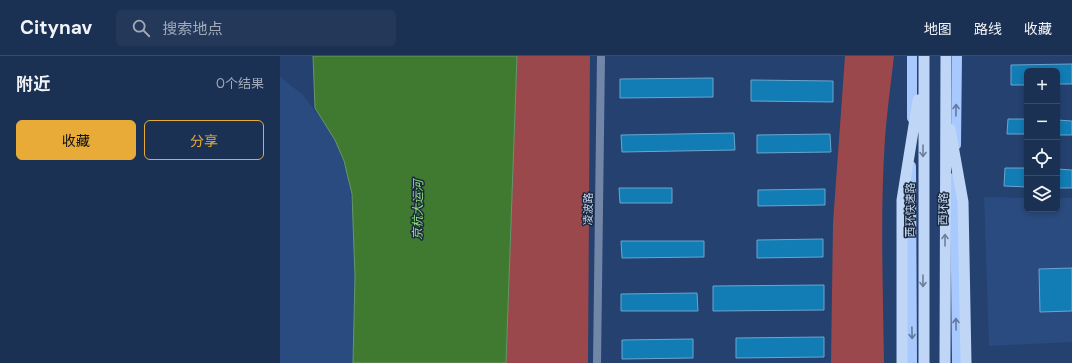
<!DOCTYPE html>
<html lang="zh">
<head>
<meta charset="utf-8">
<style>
	:root { --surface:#1b3154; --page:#24395a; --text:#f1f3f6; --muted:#a0a9b8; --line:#394c6b; --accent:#e8ab37 }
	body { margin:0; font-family:"DM Sans","Noto Sans SC",sans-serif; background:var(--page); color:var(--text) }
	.controls { position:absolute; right:12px; top:12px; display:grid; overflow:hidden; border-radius:6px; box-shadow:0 2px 6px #0003 }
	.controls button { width:36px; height:36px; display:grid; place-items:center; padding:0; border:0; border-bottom:1px solid var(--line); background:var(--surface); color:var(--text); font:20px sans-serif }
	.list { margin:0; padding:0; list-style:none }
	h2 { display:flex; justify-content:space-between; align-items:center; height:52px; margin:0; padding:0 16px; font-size:17px }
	h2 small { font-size:13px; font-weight:400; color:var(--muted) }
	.actions { display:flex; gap:8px; padding:12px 16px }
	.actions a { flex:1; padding:9px 0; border:1px solid var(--accent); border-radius:6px; text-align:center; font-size:14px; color:var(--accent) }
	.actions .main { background:var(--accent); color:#111 }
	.icon { flex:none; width:22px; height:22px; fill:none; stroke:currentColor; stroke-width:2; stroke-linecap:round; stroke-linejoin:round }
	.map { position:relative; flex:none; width:792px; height:307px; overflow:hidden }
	header { display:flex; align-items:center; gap:24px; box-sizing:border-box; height:56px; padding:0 20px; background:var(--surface); border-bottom:1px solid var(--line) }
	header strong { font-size:19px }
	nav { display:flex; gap:22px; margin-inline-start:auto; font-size:14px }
	.search { width:280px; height:36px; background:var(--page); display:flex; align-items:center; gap:10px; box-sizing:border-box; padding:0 14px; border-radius:6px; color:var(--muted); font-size:15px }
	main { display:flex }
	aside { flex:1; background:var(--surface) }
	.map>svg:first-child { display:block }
	.built { fill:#2a4b7f }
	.green { fill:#9a484c }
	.water { fill:#407a31; stroke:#68966b }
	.building { fill:#127cb4; stroke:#69a6cf }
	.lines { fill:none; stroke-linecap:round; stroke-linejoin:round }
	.tertiary { stroke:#7286a7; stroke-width:8 }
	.primary { stroke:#a7c9fd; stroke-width:10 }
	.trunk { stroke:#bfd6f7; stroke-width:11 }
	.oneway { stroke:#61799e }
	.oneway2 { stroke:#6d809a }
	.labels { text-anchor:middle; stroke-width:3; stroke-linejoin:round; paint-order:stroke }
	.street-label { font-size:11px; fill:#c5d7f3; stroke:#1b293e }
	.water-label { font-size:12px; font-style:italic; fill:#93e17f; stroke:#1b293e }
</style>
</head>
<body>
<header>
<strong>Citynav</strong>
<div class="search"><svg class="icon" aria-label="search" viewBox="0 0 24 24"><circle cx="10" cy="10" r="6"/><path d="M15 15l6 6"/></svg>搜索地点</div>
<nav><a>地图</a><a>路线</a><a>收藏</a></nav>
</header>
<main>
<aside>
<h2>附近<small>0个结果</small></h2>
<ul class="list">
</ul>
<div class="actions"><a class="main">收藏</a><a>分享</a></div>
</aside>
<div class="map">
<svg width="792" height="307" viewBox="0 0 792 307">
	<rect width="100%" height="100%" fill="#244170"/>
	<path class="built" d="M0,21L22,38L44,66L55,84L68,120L73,160L75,221L73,307H0Z
		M704,141L747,142V153H777V142H792V286L709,290Z"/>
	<path class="green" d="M237,0H310L308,307H226Z
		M565,0H614C611,27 607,54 605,82C600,157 603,232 604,307H551L553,167Z"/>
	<path class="water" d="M33,0H237L226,307H73L75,221L72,138L64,105L55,84L35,52Z"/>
	<path class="building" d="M792,8V28H777V15H747V29H731V9Z
		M433,22V41L340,42V23Z
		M471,24L553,25V46L471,45Z
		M728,63H747V78H727Z
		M777,64L792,65V79H777Z
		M454,77L455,94L342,96L341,79Z
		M550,78L551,96L477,97V79Z
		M725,112H747V131L724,130Z
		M777,113L792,114V132H777Z
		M339,132H392V147H340Z
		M545,133V149L478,150V134Z
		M543,183V201L477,202V184Z
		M341,185H424V201L342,202Z
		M792,212V255L760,256L759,213Z
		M544,229V254L433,255V230Z
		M417,237L418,255H341V238Z
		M544,281V301L456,302V282Z
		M413,283V302L342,303V284Z"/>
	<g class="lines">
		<path class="tertiary" d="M317,307L321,0"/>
		<path class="primary" d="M632,62V0
			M676,89L677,0
			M631,110L632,307
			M675,121L677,307"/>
		<path class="trunk" d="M670,73L683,146L686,307
			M622,307V144L638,44
			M644,307V0
			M665,307L666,0"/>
	</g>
	<defs><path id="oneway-shaft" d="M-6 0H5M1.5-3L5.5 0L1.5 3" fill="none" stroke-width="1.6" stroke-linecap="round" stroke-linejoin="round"/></defs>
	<g class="oneway">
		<use href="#oneway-shaft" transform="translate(676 54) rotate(-89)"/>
		<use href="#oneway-shaft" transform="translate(676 268) rotate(-91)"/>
		<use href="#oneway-shaft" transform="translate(632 277) rotate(89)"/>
	</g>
	<g class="oneway2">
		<use href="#oneway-shaft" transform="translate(643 95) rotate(90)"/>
		<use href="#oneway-shaft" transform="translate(665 184) rotate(-90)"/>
		<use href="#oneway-shaft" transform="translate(643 225) rotate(90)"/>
	</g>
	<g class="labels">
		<g class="street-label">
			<text transform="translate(308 153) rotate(-89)" y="4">凌波路</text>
			<text transform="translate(663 153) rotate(-89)" y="4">西环路</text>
			<text transform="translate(630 154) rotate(-90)" y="4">西环快速路</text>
		</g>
		<g class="water-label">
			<text transform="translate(138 154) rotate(-89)" y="4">京杭大运河</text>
		</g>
	</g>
</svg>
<div class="controls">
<button>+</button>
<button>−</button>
<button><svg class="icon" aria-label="locate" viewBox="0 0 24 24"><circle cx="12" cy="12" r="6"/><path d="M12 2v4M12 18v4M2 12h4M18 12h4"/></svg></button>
<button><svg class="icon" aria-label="layers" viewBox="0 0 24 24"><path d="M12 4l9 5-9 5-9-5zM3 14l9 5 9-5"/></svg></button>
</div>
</div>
</main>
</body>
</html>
